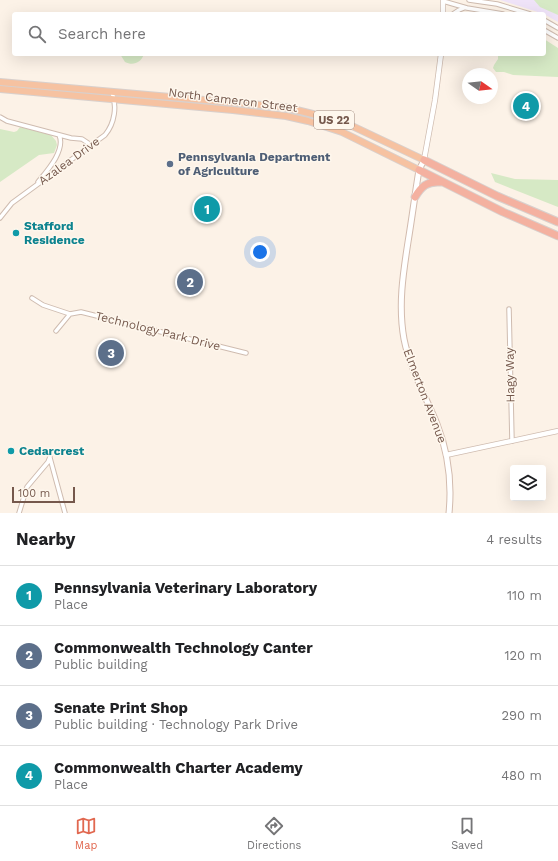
<!DOCTYPE html>
<html lang="en">
<head>
<meta charset="utf-8">
<style>
	:root { --surface:#fff; --page:#f6f6f6; --text:#202124; --muted:#757577; --line:#e0e0e0; --accent:#e16850 }
	body { margin:0; font-family:"Work Sans",sans-serif; background:var(--page); color:var(--text) }
	.controls { position:absolute; right:12px; bottom:12px; display:grid; overflow:hidden; border-radius:4px; box-shadow:0 4px 16px #0002 }
	.controls button { width:36px; height:36px; display:grid; place-items:center; padding:0; border:0; border-bottom:1px solid var(--line); background:var(--surface); color:var(--text); font:20px sans-serif }
	.compass { position:absolute; left:462px; top:68px; width:36px; height:36px; border-radius:50%; background:var(--surface); box-shadow:0 4px 16px #0002; rotate:104deg }
	.scale { position:absolute; left:12px; bottom:10px; width:63px; box-sizing:border-box; padding-left:4px; border:2px solid #75584c; border-top:0; font-size:11px; line-height:14px; white-space:nowrap; color:#75584c; -webkit-text-stroke:3px #fef7ed; paint-order:stroke }
	.you { position:absolute; left:260px; top:252px; width:14px; height:14px; margin:-10px; border:3px solid #fff; border-radius:50%; background:#1a73e8; box-shadow:0 0 0 6px #1a73e833 }
	.badge { display:grid; place-items:center; width:26px; height:26px; border-radius:50%; background:var(--accent); color:#fff; font-size:13px; font-weight:700 }
	.pin { position:absolute; translate:-50% -50%; border:2px solid #fff; box-shadow:0 1px 4px #0006 }
	.list { margin:0; padding:0; list-style:none }
	h2 { display:flex; justify-content:space-between; align-items:center; height:52px; margin:0; padding:0 16px; font-size:17px }
	h2 small { font-size:13px; font-weight:400; color:var(--muted) }
	.list li { display:grid; grid-template-columns:26px 1fr auto; gap:12px; align-items:center; box-sizing:border-box; height:60px; padding:0 16px; border-top:1px solid var(--line) }
	.list b { display:block; font-size:15px; white-space:nowrap }
	.list p { margin:0; font-size:13px; white-space:nowrap; color:var(--muted) }
	.list em { font-size:13px; font-style:normal; color:var(--muted) }
	.icon { flex:none; width:22px; height:22px; fill:none; stroke:currentColor; stroke-width:2; stroke-linecap:round; stroke-linejoin:round }
	.map { position:relative; flex:none; width:558px; height:513px; overflow:hidden }
	.search { position:absolute; background:var(--surface); box-shadow:0 4px 16px #0002; left:12px; right:12px; top:12px; height:44px; display:flex; align-items:center; gap:10px; box-sizing:border-box; padding:0 14px; border-radius:4px; color:var(--muted); font-size:15px }
	.sheet { height:292px; background:var(--surface) }
	nav { display:flex; justify-content:space-around; align-items:center; box-sizing:border-box; height:56px; border-top:1px solid var(--line); background:var(--surface); font-size:11px; color:var(--muted) }
	nav a { display:grid; justify-items:center; gap:2px }
	nav .on { color:var(--accent) }
	.map>svg:first-child { display:block }
	.education { fill:#efe3f8 }
	.green { fill:#d6e9c5 }
	.lines { fill:none; stroke-linecap:round; stroke-linejoin:round }
	.minor-casing { stroke:#cfbcb0; stroke-width:5.5 }
	.tertiary-casing { stroke:#cfbcb0; stroke-width:6 }
	.secondary-casing { stroke:#d2bbae; stroke-width:7 }
	.trunk-casing { stroke:#d8d0cd; stroke-width:8 }
	.motorway-casing { stroke:#d8d0cd; stroke-width:9 }
	.minor { stroke:#fff; stroke-width:3.5 }
	.tertiary { stroke:#fff; stroke-width:4.5 }
	.secondary { stroke:#fff; stroke-width:5 }
	.trunk { stroke:#f6c2a1; stroke-width:6 }
	.motorway { stroke:#f4b1a0; stroke-width:7 }
	.service-dot { fill:#5c6f8a; stroke:#fef7ed; stroke-width:1.5 }
	.culture-dot { fill:#0f9aa8; stroke:#fef7ed; stroke-width:1.5 }
	.labels { text-anchor:middle; stroke-width:3; stroke-linejoin:round; paint-order:stroke }
	.shield { fill:#fef7ed; stroke:#9e887c; stroke-width:1 }
	.shield-label { font-size:11px; font-weight:bold; fill:#75584c }
	.street-label { font-size:12px; fill:#75584c; stroke:#fef7ed }
	.service-label { font-size:12px; font-weight:bold; fill:#4e5e75; stroke:#fef7ed; text-anchor:start }
	.culture-label { font-size:12px; font-weight:bold; fill:#0d838f; stroke:#fef7ed; text-anchor:start }
</style>
</head>
<body>
<div class="map">
<svg width="558" height="513" viewBox="0 0 558 513">
	<rect width="100%" height="100%" fill="#fcf2e7"/>
	<path class="education" d="M500,0H558V22L544,14Z"/>
	<path class="green" d="M534,0H558V15L540,7Z
		M544,39L558,48V77L513,75L504,72H496L493,68L494,65L498,59V54H544Z
		M120,54H144C141,63 133,66 125,62Z
		M20,127L51,135L56,141L57,145L54,153L39,155L0,182V129L14,132L17,131Z
		M491,173L515,179L558,180V207L495,182Z"/>
	<g class="lines">
		<g class="minor-casing">
			<path id="minor" d="M469,0L497,4L530,14
				M443,1L467,8L503,14
				M453,14L459,10L464,8
				M544,20L558,28
				M544,30L558,38
				M0,117L7,121L71,138L82,139L91,145
				M38,182C47,171 66,150 59,135
				M0,218L12,203L105,135C115,123 117,106 112,92
				M32,298L43,305L70,314
				M509,309L512,441
				M56,331L70,314L81,312L246,353
				M50,458L65,513
				M19,513L27,487L48,462L50,457"/>
		</g>
		<g class="tertiary-casing">
			<path id="tertiary" d="M443,14V0
				M424,160L435,100L441,54
				M446,455L558,431"/>
		</g>
		<g class="secondary-casing">
			<path id="secondary" d="M424,160L419,170C415,194 412,218 408,242C403,274 398,306 404,339C410,369 425,395 437,424C448,452 452,483 449,513"/>
		</g>
		<g class="trunk-casing">
			<path id="trunk" d="M0,82L284,107L317,115L350,125L424,160
				M0,89L233,110L286,116L308,121L342,132L419,170"/>
		</g>
		<g class="motorway-casing">
			<path id="motorway" d="M424,160L497,196L558,222
				M419,170L503,212L558,236
				M415,197C421,187 427,181 440,182"/>
		</g>
		<use href="#minor" class="minor"/>
		<use href="#tertiary" class="tertiary"/>
		<use href="#secondary" class="secondary"/>
		<use href="#trunk" class="trunk"/>
		<use href="#motorway" class="motorway"/>
	</g>
	<circle class="service-dot" cx="170" cy="164" r="4"/>
	<g class="culture-dot">
		<circle cx="16" cy="233" r="4"/>
		<circle cx="11" cy="451" r="4"/>
	</g>
	<g class="labels">
		<rect class="shield" x="314" y="111" width="40" height="18" rx="3"/>
		<g class="shield-label">
			<text x="334" y="124">US 22</text>
		</g>
		<g class="street-label">
			<text transform="translate(233 100) rotate(7)" y="4">North Cameron Street</text>
			<text transform="translate(69 161) rotate(-36)" y="4">Azalea Drive</text>
			<text transform="translate(158 331) rotate(14)" y="4">Technology Park Drive</text>
			<text transform="translate(510 375) rotate(-91)" y="4">Hagy Way</text>
			<text transform="translate(425 396) rotate(69)" y="4">Elmerton Avenue</text>
		</g>
		<g class="service-label">
			<text x="178" y="161">Pennsylvania Department<tspan x="178" dy="14">of Agriculture</tspan></text>
		</g>
		<g class="culture-label">
			<text x="24" y="230">Stafford<tspan x="24" dy="14">Residence</tspan></text>
			<text x="19" y="455">Cedarcrest</text>
		</g>
	</g>
</svg>
<div class="controls">
<button><svg class="icon" aria-label="layers" viewBox="0 0 24 24"><path d="M12 4l9 5-9 5-9-5zM3 14l9 5 9-5"/></svg></button>
</div>
<svg class="compass" viewBox="-18 -18 36 36"><path d="M0-13l5 13h-10z" fill="#e53935"/><path d="M0 13l5-13h-10z" fill="#757577"/></svg>
<div class="scale">100 m</div>
<div class="you"></div>
<div class="pin badge" style="left:207px;top:209px;background:#0f9aa8">1</div>
<div class="pin badge" style="left:190px;top:282px;background:#5c6f8a">2</div>
<div class="pin badge" style="left:111px;top:353px;background:#5c6f8a">3</div>
<div class="pin badge" style="left:526px;top:106px;background:#0f9aa8">4</div>
<div class="search"><svg class="icon" aria-label="search" viewBox="0 0 24 24"><circle cx="10" cy="10" r="6"/><path d="M15 15l6 6"/></svg>Search here</div>
</div>
<section class="sheet">
<h2>Nearby<small>4 results</small></h2>
<ul class="list">
<li><span class="badge" style="background:#0f9aa8">1</span><div><b>Pennsylvania Veterinary Laboratory</b><p>Place</p></div><em>110 m</em></li>
<li><span class="badge" style="background:#5c6f8a">2</span><div><b>Commonwealth Technology Canter</b><p>Public building</p></div><em>120 m</em></li>
<li><span class="badge" style="background:#5c6f8a">3</span><div><b>Senate Print Shop</b><p>Public building · Technology Park Drive</p></div><em>290 m</em></li>
<li><span class="badge" style="background:#0f9aa8">4</span><div><b>Commonwealth Charter Academy</b><p>Place</p></div><em>480 m</em></li>
</ul>
</section>
<nav>
<a class="on"><svg class="icon" aria-label="map" viewBox="0 0 24 24"><path d="M3 6l6-2 6 2 6-2v14l-6 2-6-2-6 2zM9 4v14M15 6v14"/></svg>Map</a>
<a><svg class="icon" aria-label="directions" viewBox="0 0 24 24"><path d="M12 3l9 9-9 9-9-9zM9 14v-3h6M13 9l2 2-2 2"/></svg>Directions</a>
<a><svg class="icon" aria-label="saved" viewBox="0 0 24 24"><path d="M7 4h10v16l-5-4-5 4z"/></svg>Saved</a>
</nav>
</body>
</html>
